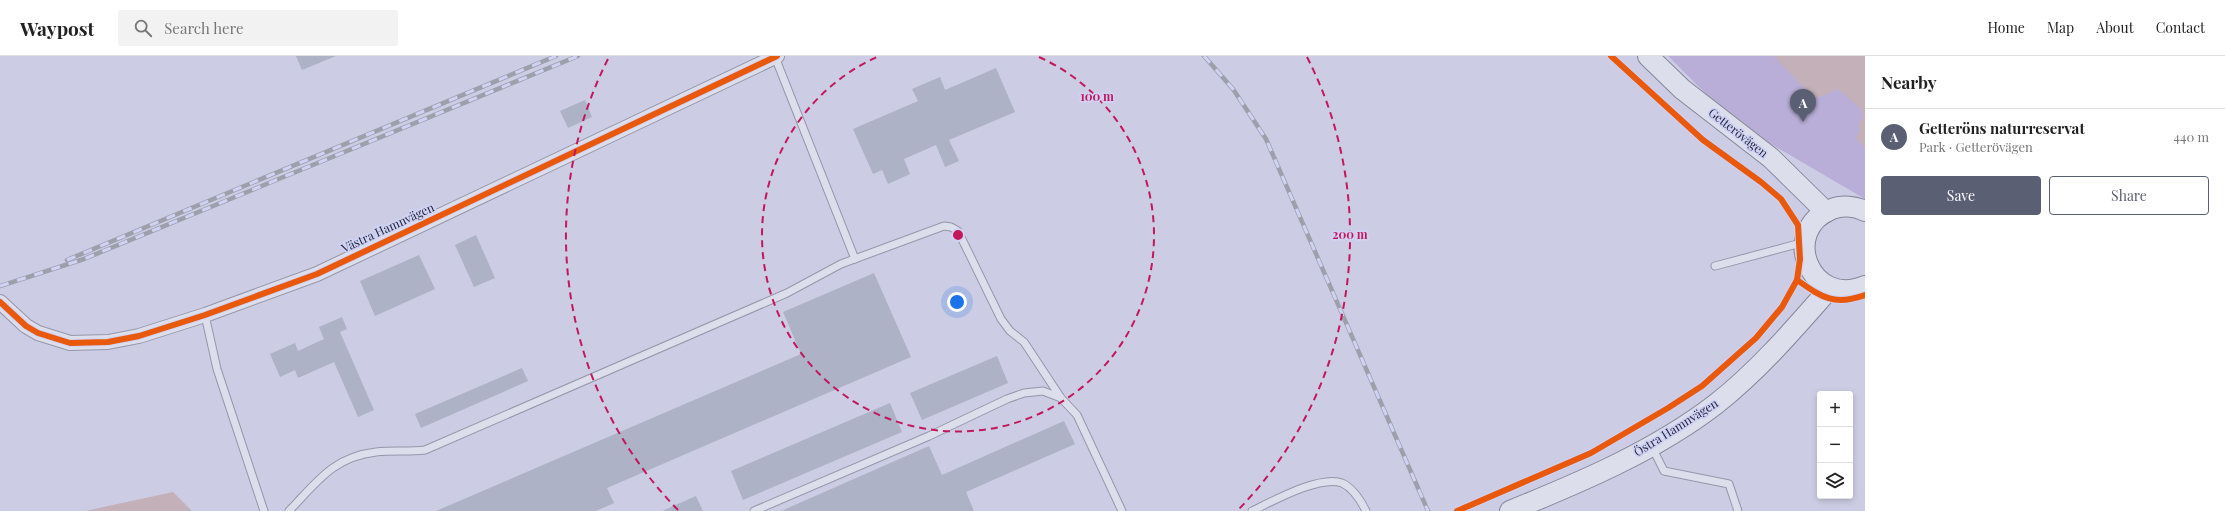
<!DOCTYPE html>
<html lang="en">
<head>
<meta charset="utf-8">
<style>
  body { margin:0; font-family:"Playfair Display",serif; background:#f2f2f2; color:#222 }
  .controls { position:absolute; right:12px; bottom:12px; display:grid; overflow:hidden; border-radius:4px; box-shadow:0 2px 6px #0003 }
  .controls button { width:36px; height:36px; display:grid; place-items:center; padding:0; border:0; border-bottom:1px solid #e0e0e0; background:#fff; color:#222; font:20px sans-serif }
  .you { position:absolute; left:957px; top:246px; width:14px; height:14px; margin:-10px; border:3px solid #fff; border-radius:50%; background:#1a73e8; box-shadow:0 0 0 6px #1a73e833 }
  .badge { display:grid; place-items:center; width:26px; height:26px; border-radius:50%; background:#5a5f74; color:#fff; font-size:13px; font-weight:700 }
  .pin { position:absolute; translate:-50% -33px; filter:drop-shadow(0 1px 2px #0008) }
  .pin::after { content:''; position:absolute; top:21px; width:14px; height:12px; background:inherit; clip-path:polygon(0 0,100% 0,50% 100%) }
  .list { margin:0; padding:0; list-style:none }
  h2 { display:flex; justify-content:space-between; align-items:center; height:52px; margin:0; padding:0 16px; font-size:17px }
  h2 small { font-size:13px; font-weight:400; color:#767676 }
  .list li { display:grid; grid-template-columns:26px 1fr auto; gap:12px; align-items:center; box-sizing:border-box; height:56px; padding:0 16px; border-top:1px solid #e0e0e0 }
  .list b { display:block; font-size:15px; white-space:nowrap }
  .list p { margin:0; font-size:13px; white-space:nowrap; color:#767676 }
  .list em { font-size:13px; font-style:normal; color:#767676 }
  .actions { display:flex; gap:8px; padding:12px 16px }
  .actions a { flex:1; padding:9px 0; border:1px solid #5a5f74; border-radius:4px; text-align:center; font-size:14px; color:#5a5f74 }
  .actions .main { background:#5a5f74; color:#fff }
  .icon { flex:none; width:22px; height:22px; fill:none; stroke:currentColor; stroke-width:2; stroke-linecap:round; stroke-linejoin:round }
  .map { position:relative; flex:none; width:1865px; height:455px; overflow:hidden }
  header { display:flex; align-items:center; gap:24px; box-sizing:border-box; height:56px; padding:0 20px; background:#fff; border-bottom:1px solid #e0e0e0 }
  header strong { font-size:19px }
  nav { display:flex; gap:22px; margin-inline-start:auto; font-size:14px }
  .search { width:280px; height:36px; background:#f2f2f2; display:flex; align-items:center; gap:10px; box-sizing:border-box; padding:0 14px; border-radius:4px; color:#767676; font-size:15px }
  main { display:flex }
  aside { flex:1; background:#fff }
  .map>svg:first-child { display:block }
</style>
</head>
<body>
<header>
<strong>Waypost</strong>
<div class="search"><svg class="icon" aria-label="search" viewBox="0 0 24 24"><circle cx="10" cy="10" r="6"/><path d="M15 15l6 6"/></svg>Search here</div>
<nav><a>Home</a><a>Map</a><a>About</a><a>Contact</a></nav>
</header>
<main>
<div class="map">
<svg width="1865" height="455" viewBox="0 0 1865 455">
  <rect width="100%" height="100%" fill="#cccce4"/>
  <polygon fill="#b9aed7" points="1668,0 1865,0 1865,143 1766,85 1715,47"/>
  <g fill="#c4b0b8">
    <path d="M1774,0H1865V92L1856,82L1860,73L1858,69L1863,61L1861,53L1838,33C1828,36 1826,40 1814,42Z"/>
    <polygon points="173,436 192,455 85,455"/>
  </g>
  <g fill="#adb2c7">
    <polygon points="296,0 336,0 302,14"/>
    <polygon points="996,12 1015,56 949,84 959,105 945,111 936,89 904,103 910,118 888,128 882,114 873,118 853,73 918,45 912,33 940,21 945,34"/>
    <polygon points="585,44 592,61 568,72 560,55"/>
    <polygon points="476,179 495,222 474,231 455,189"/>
    <polygon points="419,199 435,233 375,260 360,225"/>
    <polygon points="874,217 911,301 607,432 614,447 596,455 436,455 801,298 783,256"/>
    <polygon points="342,261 347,273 340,276 374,354 358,361 334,306 298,322 295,314 280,321 270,298 295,287 298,295 324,283 319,271"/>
    <polygon points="997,300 1008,327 922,364 910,337"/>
    <polygon points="522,312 528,325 421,372 415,358"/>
    <polygon points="890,347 902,376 743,444 731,415"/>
    <polygon points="1064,365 1075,388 966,436 974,455 781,455 929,390 942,419"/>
    <polygon points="696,440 703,455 662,455"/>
  </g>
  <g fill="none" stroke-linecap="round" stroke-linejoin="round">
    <g stroke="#9597a9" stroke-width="9">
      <g id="lane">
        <polyline points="775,1 855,203"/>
        <polyline points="1715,210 1805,186"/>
        <polyline points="205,259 217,313 264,455"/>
        <polyline points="1652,391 1664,415 1729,428 1738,455"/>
        <path d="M289,455C317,426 333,401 376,396C392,394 409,396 425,394L787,237L841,208L944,170L951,171L958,175L1001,263L1010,275L1024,286L1061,342"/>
        <polyline points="754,455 929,380 1007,343 1024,337 1043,335 1061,342 1077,359 1122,455"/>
        <path d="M1252,455C1273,445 1320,419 1342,427C1353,432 1361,445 1366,455"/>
      </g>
    </g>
    <g stroke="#9597a9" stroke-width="16">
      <polyline id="street" points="0,246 26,270 38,277 70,287 108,286 139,280 205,259 317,218 777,0"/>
    </g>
    <g stroke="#858798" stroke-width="22">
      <g id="secondary">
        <polyline points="1648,0 1682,33 1771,102 1826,156"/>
        <path d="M1865,155C1855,150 1842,149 1832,153C1779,174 1810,253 1865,230"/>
        <path d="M1510,455C1581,426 1655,395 1716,348C1759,314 1794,273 1830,232"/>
      </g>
    </g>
    <polyline stroke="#b4b6c4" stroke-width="2.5" stroke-dasharray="3 2" stroke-linecap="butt" points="187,455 191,453"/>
    <use href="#lane" stroke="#dddeec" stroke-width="7"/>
    <use href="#street" stroke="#dddeec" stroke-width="14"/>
    <use href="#secondary" stroke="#dddeec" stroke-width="20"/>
    <g stroke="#9d9fab" stroke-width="4.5">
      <g id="rail">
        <polyline points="1204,0 1233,33 1266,83 1428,455"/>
        <polyline points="67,204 556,0"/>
        <polyline points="0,230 84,203 578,0"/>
      </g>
    </g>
    <use href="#rail" stroke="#d0d2f5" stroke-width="3" stroke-dasharray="9" stroke-linecap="butt"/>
    <g stroke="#d0d2f5" stroke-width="8">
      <g id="cycleway">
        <path d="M1797,224C1823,242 1834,250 1865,239"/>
        <polyline points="0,246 26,270 38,277 70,287 108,286 139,280 205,259 317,218 777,0"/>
        <polyline points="1457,455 1591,397 1668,352 1702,330 1756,282 1782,251 1797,224 1800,203 1798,169 1781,143 1761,126 1703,84 1611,0"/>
      </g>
    </g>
    <use href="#cycleway" stroke="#e8590c" stroke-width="6"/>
  </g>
  <g fill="none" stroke="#c2185b" stroke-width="2" stroke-dasharray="7 5">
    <path d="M1039 1A196 196 0 1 1 877 1"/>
    <path d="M678 454A392 392 0 0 1 609 1M1307 1A392 392 0 0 1 1238 454"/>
  </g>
  <g text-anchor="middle" stroke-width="3.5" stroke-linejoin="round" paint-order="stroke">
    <g font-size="12" fill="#1d2437" stroke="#d0d2f5">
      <text transform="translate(1738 77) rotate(38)" y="4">Getterövägen</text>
      <text transform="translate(388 172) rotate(-25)" y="4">Västra Hamnvägen</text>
      <text transform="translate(1676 372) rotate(-32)" y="4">Östra Hamnvägen</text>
    </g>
  </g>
  <circle cx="958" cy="179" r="6" fill="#c2185b" stroke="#d0d2f5" stroke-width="2"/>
  <g font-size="12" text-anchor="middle" font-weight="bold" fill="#c2185b" stroke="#d0d2f5" stroke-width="3.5" stroke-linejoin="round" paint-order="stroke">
    <text x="1097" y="45">100 m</text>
    <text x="1350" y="183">200 m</text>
  </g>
</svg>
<div class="controls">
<button>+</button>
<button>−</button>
<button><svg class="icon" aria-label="layers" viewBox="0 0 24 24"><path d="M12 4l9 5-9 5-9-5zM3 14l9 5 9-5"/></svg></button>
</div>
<div class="you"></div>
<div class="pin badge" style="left:1803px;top:66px">A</div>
</div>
<aside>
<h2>Nearby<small></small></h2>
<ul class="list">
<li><span class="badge">A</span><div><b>Getteröns naturreservat</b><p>Park · Getterövägen</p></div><em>440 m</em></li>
</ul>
<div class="actions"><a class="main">Save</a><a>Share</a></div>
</aside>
</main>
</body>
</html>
